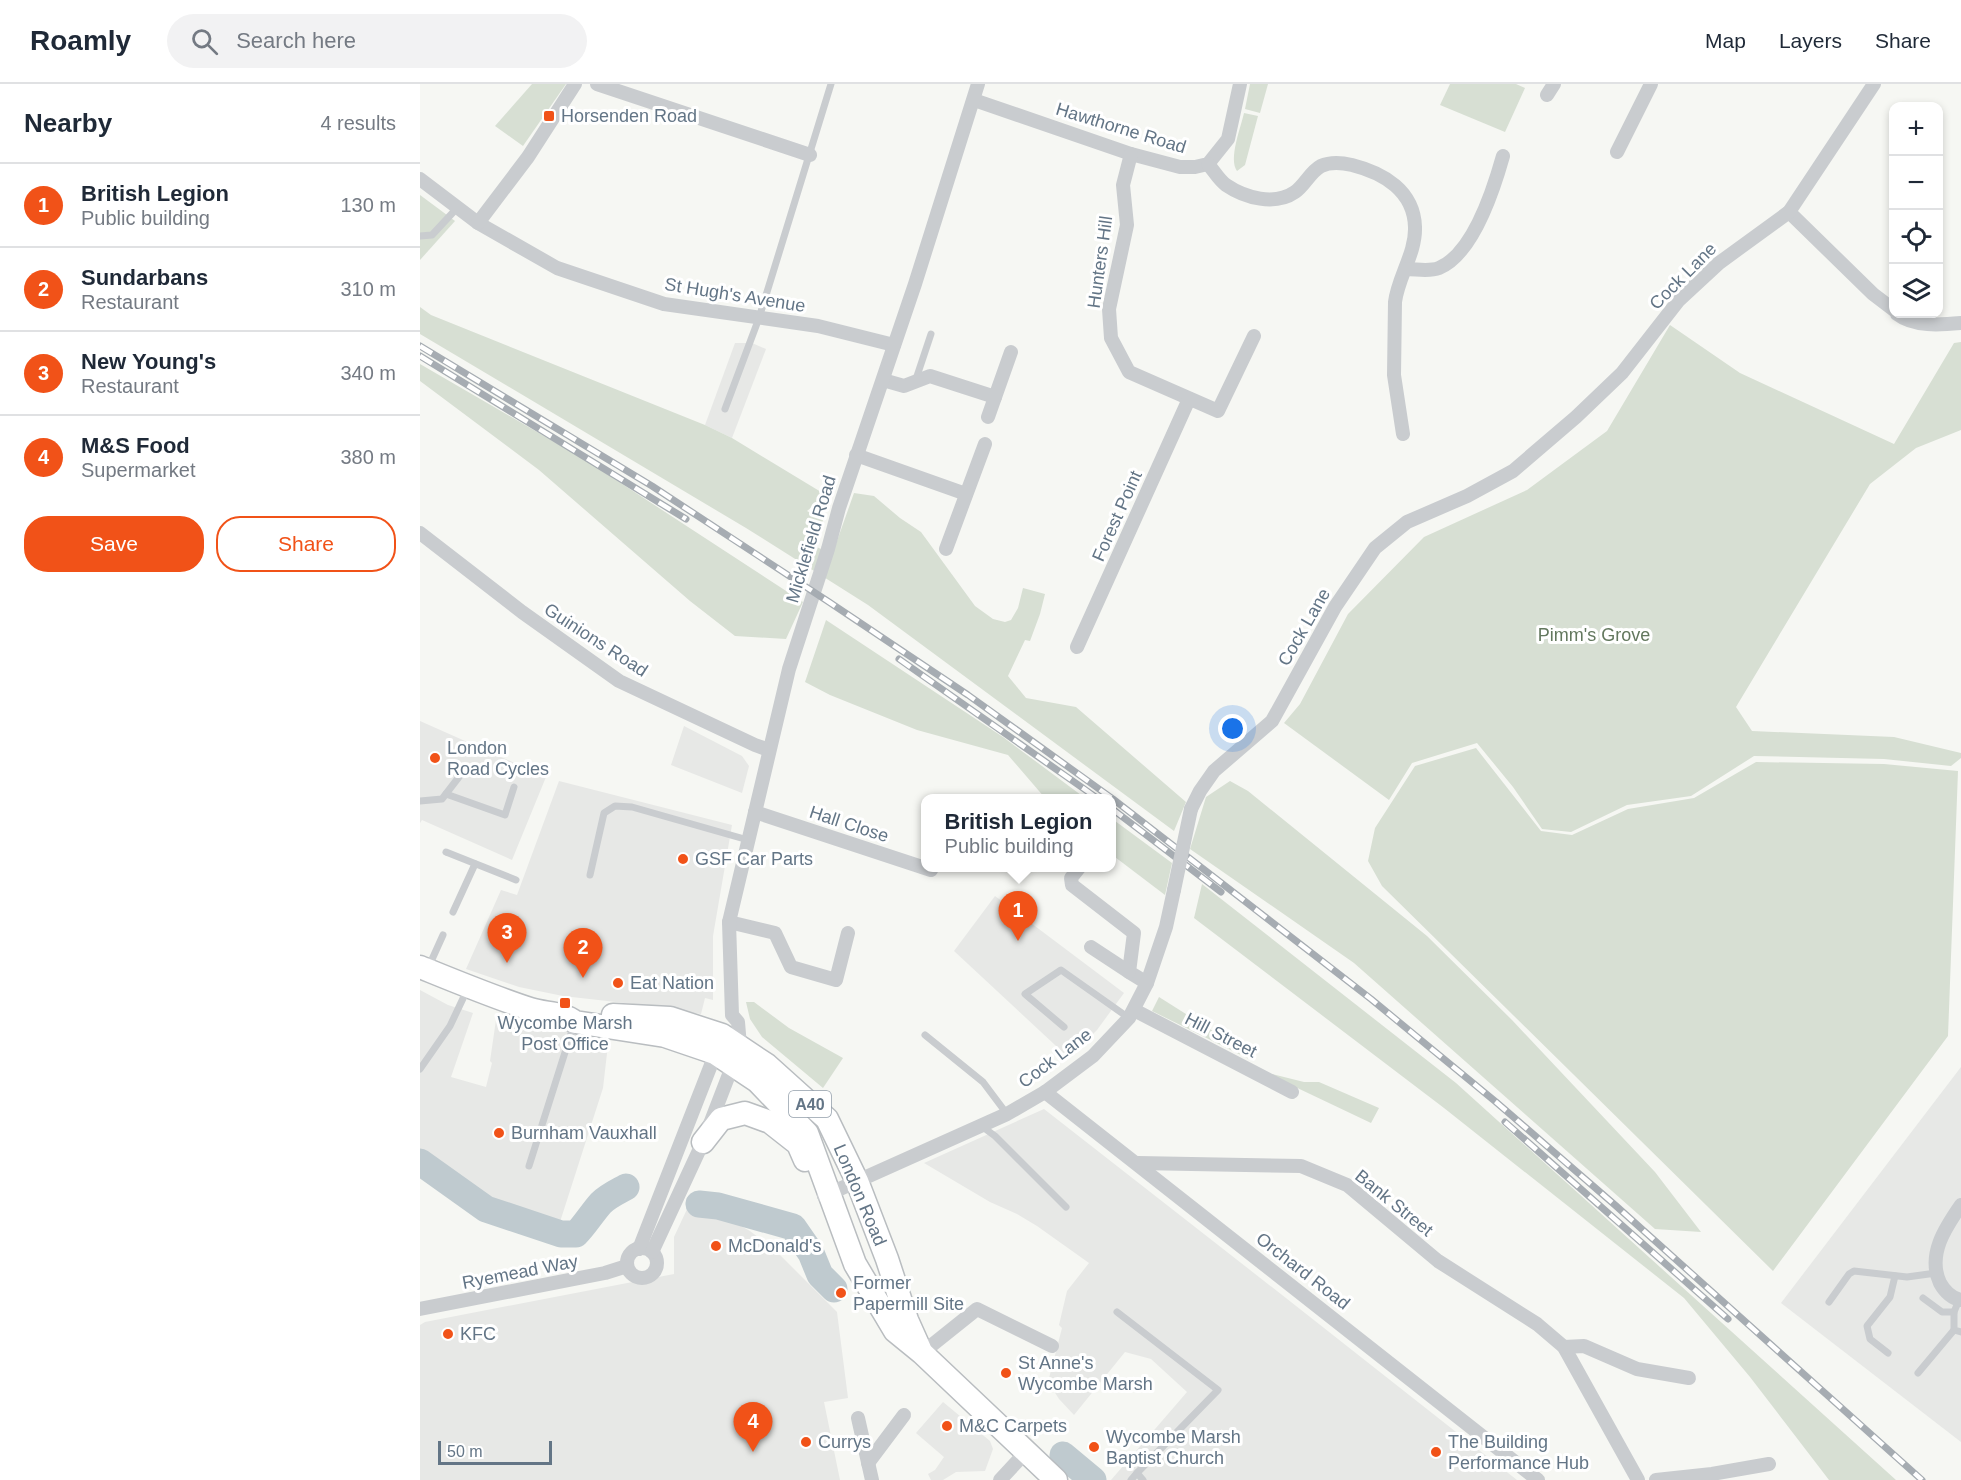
<!DOCTYPE html>
<html lang="en">
<head>
<meta charset="utf-8">
<style>
  body { margin:0; font-family:Arial,sans-serif; background:#f2f2f3; color:#1f2937 }
  .controls { position:absolute; right:18px; top:18px; display:grid; overflow:hidden; border-radius:12px; box-shadow:0 3px 9px #0003 }
  .controls button { width:54px; height:54px; display:grid; place-items:center; padding:0; border:0; border-bottom:2px solid #e0e1e3; background:#fff; color:#1f2937; font:30px sans-serif }
  .scale { position:absolute; left:18px; bottom:15px; width:114px; box-sizing:border-box; padding-left:6px; border:3px solid #637586; border-top:0; font-size:16px; line-height:21px; white-space:nowrap; color:#637586; -webkit-text-stroke:4px #fff; paint-order:stroke }
  .you { position:absolute; left:813px; top:645px; width:21px; height:21px; margin:-15px; border:4px solid #fff; border-radius:50%; background:#1a73e8; box-shadow:0 0 0 9px #1a73e833 }
  .badge { display:grid; place-items:center; width:39px; height:39px; border-radius:50%; background:#f15218; color:#fff; font-size:20px; font-weight:700 }
  .pin { position:absolute; translate:-50% -50px; filter:drop-shadow(0 2px 3px #0008) }
  .pin::after { content:''; position:absolute; top:32px; width:21px; height:18px; background:inherit; clip-path:polygon(0 0,100% 0,50% 100%) }
  .popup { position:absolute; left:501px; top:710px; width:195px; height:78px; box-sizing:border-box; display:grid; place-content:center; border-radius:12px; background:#fff; filter:drop-shadow(0 2px 4px #0005); font-size:20px; white-space:nowrap; color:#747a83 }
  .popup b { font-size:22px; color:#1f2937 }
  .popup::after { content:''; position:absolute; left:50%; top:100%; margin-left:-12px; border:12px solid transparent; border-top-color:#fff }
  .list { margin:0; padding:0; list-style:none }
  h2 { display:flex; justify-content:space-between; align-items:center; height:78px; margin:0; padding:0 24px; font-size:26px }
  h2 small { font-size:20px; font-weight:400; color:#747a83 }
  .list li { display:grid; grid-template-columns:39px 1fr auto; gap:18px; align-items:center; box-sizing:border-box; height:84px; padding:0 24px; border-top:2px solid #e0e1e3 }
  .list b { display:block; font-size:22px; white-space:nowrap }
  .list p { margin:0; font-size:20px; white-space:nowrap; color:#747a83 }
  .list em { font-size:20px; font-style:normal; color:#747a83 }
  .actions { display:flex; gap:12px; padding:18px 24px }
  .actions a { flex:1; padding:14px 0; border:2px solid #f15218; border-radius:24px; text-align:center; font-size:21px; color:#f15218 }
  .actions .main { background:#f15218; color:#fff }
  .icon { flex:none; width:33px; height:33px; fill:none; stroke:currentColor; stroke-width:2; stroke-linecap:round; stroke-linejoin:round }
  .map { position:relative; flex:none; width:1541px; height:1396px; overflow:hidden }
  header { display:flex; align-items:center; gap:36px; box-sizing:border-box; height:84px; padding:0 30px; background:#fff; border-bottom:2px solid #e0e1e3 }
  header strong { font-size:28px }
  nav { display:flex; gap:33px; margin-inline-start:auto; font-size:21px }
  .search { width:420px; height:54px; background:#f2f2f3; display:flex; align-items:center; gap:15px; box-sizing:border-box; padding:0 21px; border-radius:33px; color:#747a83; font-size:22px }
  main { display:flex }
  aside { flex:1; background:#fff }
  .map>svg:first-child { display:block }
</style>
</head>
<body>
<header>
<strong>Roamly</strong>
<div class="search"><svg class="icon" aria-label="search" viewBox="0 0 24 24"><circle cx="10" cy="10" r="6"/><path d="M15 15l6 6"/></svg>Search here</div>
<nav><a>Map</a><a>Layers</a><a>Share</a></nav>
</header>
<main>
<aside>
<h2>Nearby<small>4 results</small></h2>
<ul class="list">
<li><span class="badge">1</span><div><b>British Legion</b><p>Public building</p></div><em>130 m</em></li>
<li><span class="badge">2</span><div><b>Sundarbans</b><p>Restaurant</p></div><em>310 m</em></li>
<li><span class="badge">3</span><div><b>New Young's</b><p>Restaurant</p></div><em>340 m</em></li>
<li><span class="badge">4</span><div><b>M&amp;S Food</b><p>Supermarket</p></div><em>380 m</em></li>
</ul>
<div class="actions"><a class="main">Save</a><a>Share</a></div>
</aside>
<div class="map">
<svg width="1541" height="1396" viewBox="0 0 1541 1396">
  <rect width="100%" height="100%" fill="#f6f7f3"/>
  <g fill="#e7e8e6">
    <polygon points="315,259 332,259 346,265 312,354 285,341"/>
    <polygon points="0,637 126,693 92,776 2,736 0,739"/>
    <polygon points="264,642 322,672 329,682 322,709 251,681"/>
    <polygon points="139,697 312,741 293,852 293,916 285,914 281,930 231,922 143,912 99,903 46,885 81,806 97,811"/>
    <polygon points="575,812 704,909 677,946 649,974 534,867"/>
    <polygon points="0,906 28,921 53,929 31,993 66,1003 72,979 70,977 76,936 189,952 183,1004 139,1141 42,1104 0,1079"/>
    <polygon points="1541,983 1541,1358 1361,1219"/>
    <polygon points="624,1025 871,1218 1097,1396 691,1396 767,1308 731,1275 705,1268 654,1331 639,1315 628,1298 642,1244 639,1241 647,1207 669,1179 617,1142 597,1130 570,1118 504,1079"/>
    <polygon points="268,1123 303,1132 330,1147 355,1166 417,1228 428,1314 404,1318 420,1396 0,1396 0,1241 5,1238 254,1190 254,1153"/>
    <polygon points="523,1318 570,1357 573,1365 565,1387 536,1388 523,1396 511,1396 508,1390 515,1386 524,1373 496,1349"/>
  </g>
  <g fill="#d7dfd3">
    <polygon points="112,0 146,0 103,62 75,42"/>
    <polygon points="830,0 848,0 840,29 825,25"/>
    <polygon points="1030,0 1096,0 1105,4 1085,48 1020,21"/>
    <path d="M824,29L838,32L825,81L817,87C808,75 821,43 824,29Z"/>
    <polygon points="0,111 35,137 0,176"/>
    <polygon points="0,223 11,231 285,341 312,354 406,411 387,427 403,436 397,463 412,471 434,409 454,412 480,434 501,448 555,522 573,535 585,538 591,536 598,524 603,504 625,510 620,530 610,557 605,556 588,592 606,614 656,623 766,718 754,747 448,521 326,444 0,250"/>
    <polygon points="1250,241 1320,289 1474,360 1534,259 1541,258 1541,346 1496,364 1450,400 1316,623 1332,647 1474,653 1541,669 1541,674 1531,682 1464,675 1334,672 1271,712 1207,721 1151,748 1122,745 1093,703 1057,659 992,679 969,716 864,639 880,620 928,530 1004,453 1107,406 1187,347"/>
    <polygon points="0,280 167,377 383,518 366,555 315,552 270,517 119,386 0,297"/>
    <polygon points="406,536 583,653 665,714 625,714 588,671 497,646 410,611 385,598"/>
    <polygon points="1056,664 1121,747 1152,751 1208,725 1274,714 1336,678 1464,680 1538,687 1528,952 1353,1187 962,802 948,777 955,744 995,682"/>
    <polygon points="810,697 828,707 1007,852 1092,936 1235,1088 1281,1148 1235,1145 934,879 770,765 786,713"/>
    <polygon points="691,734 752,779 745,811 691,770"/>
    <polygon points="782,800 1036,999 1476,1396 1409,1396 1330,1293 1264,1214 1024,1024 774,834"/>
    <polygon points="739,913 834,973 833,977 732,927"/>
    <polygon points="326,918 334,918 369,944 423,974 403,1004 342,953 330,935"/>
    <polygon points="852,990 884,998 899,998 959,1024 951,1039 850,991"/>
  </g>
  <g fill="none" stroke-linecap="round" stroke-linejoin="round">
    <g stroke="#bfcacf" stroke-width="27">
      <path d="M0,1078L66,1125L141,1150H156C165,1141 172,1129 181,1119C188,1112 197,1108 206,1103"/>
      <polyline points="279,1120 298,1122 373,1143 391,1169 400,1191 414,1205"/>
      <polyline points="643,1371 673,1396"/>
    </g>
    <g stroke="#b9bdc0" stroke-width="25">
      <g id="primary">
        <path d="M0,883C37,898 73,913 110,925C125,930 143,928 155,938L245,952L295,969L337,997L387,1049L435,1180L475,1247L502,1269L636,1396"/>
        <polyline points="193,931 250,934 302,951 347,981 407,1035 437,1097 467,1175 487,1236 500,1265"/>
        <polyline points="283,1058 301,1035 325,1029 350,1038 378,1060 385,1076"/>
      </g>
    </g>
    <g stroke="#c9cccf" stroke-width="7">
      <polyline points="0,152 12,151 38,123"/>
      <polyline points="495,298 511,250"/>
      <polyline points="305,325 339,234 411,0"/>
      <polyline points="26,710 85,731 94,703"/>
      <polyline points="0,717 22,715 42,689"/>
      <polyline points="26,768 96,796"/>
      <polyline points="170,791 184,729 195,722 212,723 328,756"/>
      <polyline points="33,828 55,780"/>
      <polyline points="9,882 23,851"/>
      <polyline points="644,943 605,910 641,886 709,934"/>
      <polyline points="505,951 563,998 587,1030"/>
      <polyline points="0,985 30,942 47,906"/>
      <polyline points="560,1041 575,1052 646,1123"/>
      <polyline points="109,1082 154,940"/>
      <polyline points="1503,1214 1522,1228 1534,1228"/>
      <polyline points="1539,1216 1534,1228 1534,1246 1541,1248"/>
      <polyline points="1409,1218 1429,1190 1434,1187 1487,1193 1516,1189"/>
      <polyline points="697,1228 798,1306 717,1389"/>
      <polyline points="1468,1269 1450,1255 1447,1242 1470,1213 1475,1192"/>
      <polyline points="1498,1289 1534,1246"/>
      <polyline points="711,1396 717,1389 723,1396"/>
    </g>
    <g stroke="#c9cccf" stroke-width="14">
      <polyline points="177,0 390,71"/>
      <polyline points="1127,11 1134,0"/>
      <polyline points="554,16 711,70 760,83 775,83 788,80 808,55 820,0"/>
      <polyline points="1197,68 1231,0"/>
      <polyline points="711,70 703,101 707,141 689,225 691,254 709,288 798,327 834,252"/>
      <path d="M788,80C794,87 799,96 806,101C825,114 855,122 875,108C885,101 890,88 901,82C910,78 923,79 932,81C964,89 994,107 995,143C996,169 978,193 975,218L974,291L983,350"/>
      <polyline points="0,95 58,139 137,184 244,220 398,242 474,261"/>
      <polyline points="1369,128 1453,210 1474,226"/>
      <polyline points="58,139 108,73 155,0"/>
      <path d="M986,185C997,185 1009,188 1019,184C1053,170 1074,104 1083,72"/>
      <path d="M1477,230C1494,243 1520,241 1541,239"/>
      <polyline points="463,296 484,302 510,292 575,313"/>
      <polyline points="568,333 591,268"/>
      <polyline points="436,371 546,410"/>
      <polyline points="0,449 102,528 199,597 335,661 349,666"/>
      <polyline points="526,465 565,360"/>
      <polyline points="657,563 769,315"/>
      <polyline points="771,725 780,707 794,687 852,637 915,523 955,464 987,438 1047,412 1093,387 1156,333 1202,289 1259,216 1299,179 1369,128 1454,0"/>
      <polyline points="335,728 511,786 512,784"/>
      <polyline points="659,784 651,794 652,801 714,849 709,888 727,899"/>
      <polyline points="309,838 355,849 371,883 416,896 428,849"/>
      <polyline points="671,863 709,888"/>
      <polyline points="714,926 872,1008"/>
      <polyline points="625,1008 1118,1396"/>
      <polyline points="718,1079 881,1082 927,1101 1018,1177 1117,1240 1144,1263 1218,1396"/>
      <polyline points="404,1112 587,1030 625,1008 673,972 709,934 727,899 746,843 754,806"/>
      <path d="M1541,1121C1525,1144 1507,1171 1520,1199C1525,1208 1531,1214 1541,1216"/>
      <circle cx="222" cy="1179" r="15"/>
      <polyline points="219,1165 298,963"/>
      <polyline points="232,1168 283,1058 320,962 318,938 312,931 309,838 369,585 408,465 419,424 495,200 558,0"/>
      <polyline points="0,1225 185,1189 207,1182"/>
      <polyline points="1144,1263 1164,1262 1217,1285 1269,1294"/>
      <polyline points="502,1269 557,1225 632,1262"/>
      <polyline points="438,1334 452,1396"/>
      <polyline points="448,1379 484,1331"/>
      <polyline points="580,1396 606,1368"/>
      <polyline points="1236,1396 1292,1390 1349,1380"/>
    </g>
    <use href="#primary" stroke="#fff" stroke-width="22"/>
    <g stroke="#a6acb2" stroke-width="7">
      <g id="rail">
        <polyline points="0,262 232,402 409,518 548,611 693,715 951,915 1076,1018 1195,1121 1502,1396"/>
        <polyline points="0,272 266,435"/>
        <polyline points="479,575 677,714"/>
        <polyline points="691,724 801,808"/>
        <polyline points="1085,1038 1308,1235"/>
      </g>
    </g>
    <use href="#rail" stroke="#fff" stroke-width="4.5" stroke-dasharray="14" stroke-linecap="butt"/>
    <polyline stroke="#c9cccf" stroke-width="14" points="754,806 771,725"/>
  </g>
  <g fill="#f15218" stroke="#fff" stroke-width="2">
    <rect x="123" y="26" width="12" height="12" rx="3"/>
    <circle cx="15" cy="674" r="6"/>
    <circle cx="263" cy="775" r="6"/>
    <circle cx="198" cy="899" r="6"/>
    <rect x="139" y="913" width="12" height="12" rx="3"/>
    <circle cx="79" cy="1049" r="6"/>
    <circle cx="296" cy="1162" r="6"/>
    <circle cx="421" cy="1209" r="6"/>
    <circle cx="28" cy="1250" r="6"/>
    <circle cx="586" cy="1289" r="6"/>
    <circle cx="527" cy="1342" r="6"/>
    <circle cx="386" cy="1358" r="6"/>
    <circle cx="674" cy="1363" r="6"/>
    <circle cx="1016" cy="1368" r="6"/>
  </g>
  <g text-anchor="middle" stroke-width="6" stroke-linejoin="round" paint-order="stroke">
    <rect fill="#fff" stroke="#929eaa" stroke-width="1.5" x="369" y="1007" width="42" height="26" rx="4.5"/>
    <g font-size="16" font-weight="bold" fill="#637586">
      <text x="390" y="1026">A40</text>
    </g>
    <g font-size="18" fill="#637586" stroke="#fff" text-anchor="start">
      <text x="141" y="38">Horsenden Road</text>
      <text x="27" y="670">London<tspan x="27" dy="21">Road Cycles</tspan></text>
      <text x="275" y="781">GSF Car Parts</text>
      <text x="210" y="905">Eat Nation</text>
      <text x="145" y="945" text-anchor="middle">Wycombe Marsh<tspan x="145" dy="21">Post Office</tspan></text>
      <text x="91" y="1055">Burnham Vauxhall</text>
      <text x="308" y="1168">McDonald's</text>
      <text x="433" y="1205">Former<tspan x="433" dy="21">Papermill Site</tspan></text>
      <text x="40" y="1256">KFC</text>
      <text x="598" y="1285">St Anne's<tspan x="598" dy="21">Wycombe Marsh</tspan></text>
      <text x="539" y="1348">M&amp;C Carpets</text>
      <text x="686" y="1359">Wycombe Marsh<tspan x="686" dy="21">Baptist Church</tspan></text>
      <text x="398" y="1364">Currys</text>
      <text x="1028" y="1364">The Building<tspan x="1028" dy="21">Performance Hub</tspan></text>
    </g>
    <g font-size="18" fill="#637586" stroke="#fff">
      <text transform="translate(701 44) rotate(17)" y="6">Hawthorne Road</text>
      <text transform="translate(680 178) rotate(-82)" y="6">Hunters Hill</text>
      <text transform="translate(1263 192) rotate(-45)" y="6">Cock Lane</text>
      <text transform="translate(315 211) rotate(9)" y="6">St Hugh's Avenue</text>
      <text transform="translate(697 432) rotate(-66)" y="6">Forest Point</text>
      <text transform="translate(391 455) rotate(-73)" y="6">Micklefield Road</text>
      <text transform="translate(884 543) rotate(-60)" y="6">Cock Lane</text>
      <text transform="translate(176 556) rotate(33)" y="6">Guinions Road</text>
      <text transform="translate(429 740) rotate(18)" y="6">Hall Close</text>
      <text transform="translate(801 951) rotate(27)" y="6">Hill Street</text>
      <text transform="translate(635 974) rotate(-37)" y="6">Cock Lane</text>
      <text transform="translate(440 1111) rotate(67)" y="6">London Road</text>
      <text transform="translate(974 1119) rotate(39)" y="6">Bank Street</text>
      <text transform="translate(883 1187) rotate(38)" y="6">Orchard Road</text>
      <text transform="translate(100 1188) rotate(-11)" y="6">Ryemead Way</text>
    </g>
    <g font-size="18" fill="#63785e" stroke="#fff">
      <text x="1174" y="557">Pimm's Grove</text>
    </g>
  </g>
</svg>
<div class="controls">
<button>+</button>
<button>−</button>
<button><svg class="icon" aria-label="locate" viewBox="0 0 24 24"><circle cx="12" cy="12" r="6"/><path d="M12 2v4M12 18v4M2 12h4M18 12h4"/></svg></button>
<button><svg class="icon" aria-label="layers" viewBox="0 0 24 24"><path d="M12 4l9 5-9 5-9-5zM3 14l9 5 9-5"/></svg></button>
</div>
<div class="scale">50 m</div>
<div class="you"></div>
<div class="pin badge" style="left:598px;top:857px">1</div>
<div class="popup"><b>British Legion</b>Public building</div>
<div class="pin badge" style="left:163px;top:894px">2</div>
<div class="pin badge" style="left:87px;top:879px">3</div>
<div class="pin badge" style="left:333px;top:1368px">4</div>
</div>
</main>
</body>
</html>
